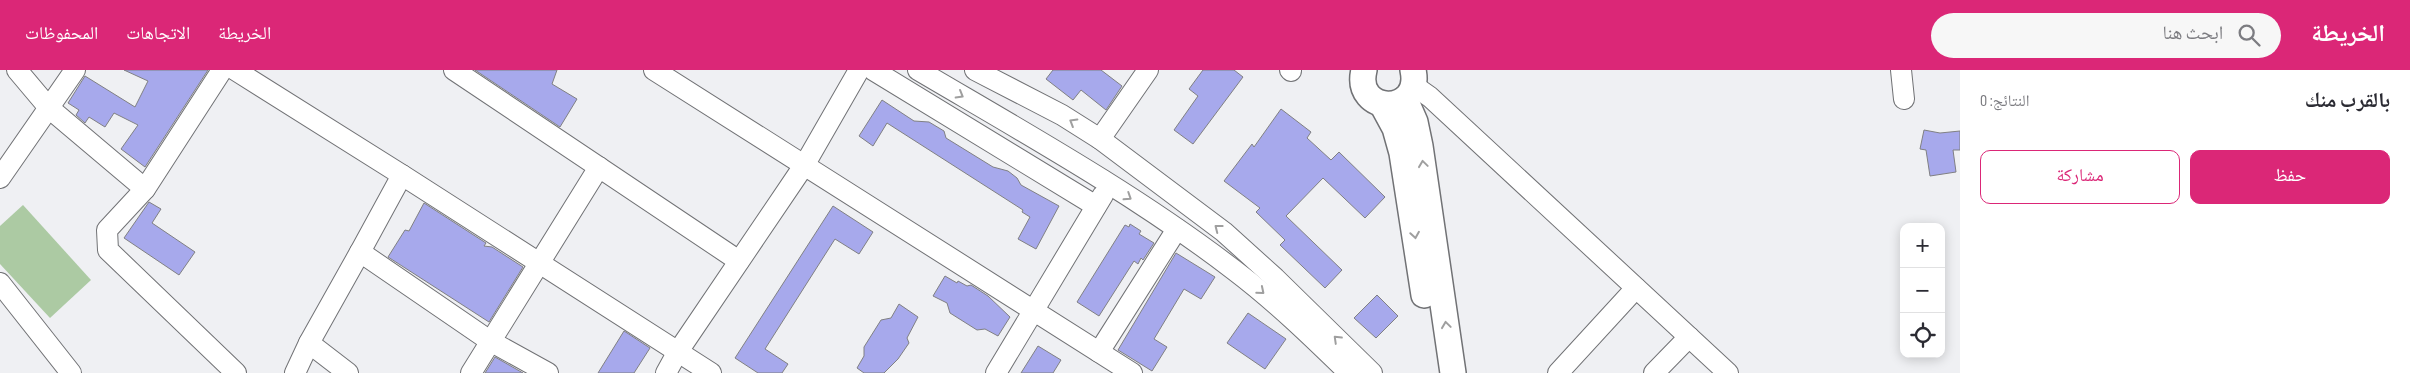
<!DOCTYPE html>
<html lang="ar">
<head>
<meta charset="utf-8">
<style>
  body { margin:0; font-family:"Sofia Sans Condensed","Noto Naskh Arabic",sans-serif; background:#f7f7f7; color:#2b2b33; direction:rtl }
  .controls { position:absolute; right:15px; bottom:15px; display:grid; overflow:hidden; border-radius:10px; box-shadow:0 2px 12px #0003 }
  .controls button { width:45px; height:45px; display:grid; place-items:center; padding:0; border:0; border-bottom:1px solid #e1e1e2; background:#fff; color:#2b2b33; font:25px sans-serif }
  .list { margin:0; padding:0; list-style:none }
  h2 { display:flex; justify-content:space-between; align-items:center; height:65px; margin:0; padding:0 20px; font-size:21px }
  h2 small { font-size:16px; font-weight:400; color:#7c7c81 }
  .actions { display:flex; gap:10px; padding:15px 20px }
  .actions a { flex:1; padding:11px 0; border:1px solid #db2777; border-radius:10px; text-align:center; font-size:18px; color:#db2777 }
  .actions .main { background:#db2777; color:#fff }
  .icon { flex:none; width:28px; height:28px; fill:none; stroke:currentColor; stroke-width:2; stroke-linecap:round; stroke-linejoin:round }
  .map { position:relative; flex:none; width:1960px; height:303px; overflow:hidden; direction:ltr }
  header { display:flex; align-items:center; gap:30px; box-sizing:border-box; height:70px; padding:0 25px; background:#db2777; color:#fff }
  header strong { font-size:24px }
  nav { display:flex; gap:28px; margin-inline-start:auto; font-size:18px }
  .search { width:350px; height:45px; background:#f7f7f7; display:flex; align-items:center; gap:12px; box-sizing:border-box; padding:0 18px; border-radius:28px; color:#7c7c81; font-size:19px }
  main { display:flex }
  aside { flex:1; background:#fff }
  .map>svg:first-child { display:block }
</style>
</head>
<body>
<header>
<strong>الخريطة</strong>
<div class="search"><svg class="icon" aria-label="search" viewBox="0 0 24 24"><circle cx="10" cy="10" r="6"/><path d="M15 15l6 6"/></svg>ابحث هنا</div>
<nav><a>الخريطة</a><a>الاتجاهات</a><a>المحفوظات</a></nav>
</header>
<main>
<aside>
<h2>بالقرب منك<small>النتائج: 0</small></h2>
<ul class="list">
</ul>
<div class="actions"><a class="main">حفظ</a><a>مشاركة</a></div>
</aside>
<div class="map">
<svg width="1960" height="303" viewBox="0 0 1960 303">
  <rect width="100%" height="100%" fill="#eff0f3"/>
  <polygon fill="#accaa3" points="23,135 91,210 50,248 0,194 0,156"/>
  <g fill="#a7a9ec" stroke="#808083">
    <polygon points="124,0 208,0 145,97 121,79 138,55 114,43 105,57 89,47 85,53 76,45 79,40 68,33 85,6 135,37 148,11"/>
    <polygon points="475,0 557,0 552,14 577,29 560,57"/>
    <polygon points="1053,0 1101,0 1122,16 1106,40 1081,20 1073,30 1046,9"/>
    <polygon points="1203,0 1234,0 1243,7 1193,74 1174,60 1198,26 1189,19"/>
    <polygon points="882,30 914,51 929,52 944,61 946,68 993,97 1008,101 1017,108 1021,115 1059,136 1036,179 1018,169 1030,147 1022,142 1023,140 887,53 873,76 859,66"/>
    <polygon points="1281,39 1311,62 1307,68 1331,90 1339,82 1385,127 1365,148 1323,108 1286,146 1342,200 1325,218 1280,175 1285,170 1256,142 1260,138 1224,111 1252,74 1254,77"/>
    <polygon points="1924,60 1940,63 1960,61 1960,80 1953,80 1956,102 1930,106 1926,80 1920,79"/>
    <polygon points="149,132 161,139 152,153 195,182 179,205 124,168"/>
    <polygon points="424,133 486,173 484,176 492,177 523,197 489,252 388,187 405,160 409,161"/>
    <polygon points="833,136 873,162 859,184 835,169 765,279 788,294 782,303 758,303 735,288"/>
    <polygon points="1130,154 1141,161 1139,164 1154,173 1143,190 1141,188 1138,194 1134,191 1099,246 1077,232 1125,155 1129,157"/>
    <polygon points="1176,183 1215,207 1201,229 1184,219 1154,269 1167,277 1152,301 1118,280"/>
    <polygon points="945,206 957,213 958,211 967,216 971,215 988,226 1010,247 998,266 985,259 977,260 950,243 947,233 933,226"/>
    <polygon points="1377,225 1398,246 1376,268 1354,248"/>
    <polygon points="899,234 918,247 907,268 909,273 898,289 884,303 864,303 857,298 864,286 864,277 881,250 891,248"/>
    <polygon points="1248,243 1286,269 1265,299 1227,273"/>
    <polygon points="624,261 650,278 634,303 598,303"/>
    <polygon points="1038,276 1061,290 1053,303 1021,303"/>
    <polygon points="495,287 523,303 485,303"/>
  </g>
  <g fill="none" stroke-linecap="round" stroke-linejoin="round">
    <g stroke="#717275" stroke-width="22">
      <g id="minor">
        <polyline points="17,0 49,38 145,119 107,160 108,180 236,303"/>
        <polyline points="235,0 402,105 360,182"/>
        <polyline points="454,0 739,191"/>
        <polyline points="654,0 1132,303"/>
        <polyline points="873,0 1096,136"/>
        <path d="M918,0C1025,63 1135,124 1234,200C1275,231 1312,267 1349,303"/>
        <polyline points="975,0 1062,45 1100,69 1224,162 1275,208 1372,303"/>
        <polyline points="1290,0 1291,1"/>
        <polyline points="1901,0 1904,29"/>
        <polyline points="1413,15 1430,27 1728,303"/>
        <polyline points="1100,69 1148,0"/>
        <polyline points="402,105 711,303"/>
        <polyline points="0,108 75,0"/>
        <polyline points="145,119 222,0"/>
        <polyline points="0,213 71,303"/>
        <polyline points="309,273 348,303"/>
        <polyline points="1099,282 1177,159"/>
        <polyline points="295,303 309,273 360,182 490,271 548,303"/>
        <polyline points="471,303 599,97"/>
        <polyline points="666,303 677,283 805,94 859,0"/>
        <polyline points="996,303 1103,125"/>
        <polyline points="1558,303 1636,218"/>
        <polyline points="1654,303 1689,267"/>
      </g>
    </g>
    <g stroke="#717275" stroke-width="28">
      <g id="major">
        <path d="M1364,0C1353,45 1423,46 1413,0"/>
        <polyline points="1405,29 1415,52 1420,76 1453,303"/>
        <polyline points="1382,34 1395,58 1402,83 1424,225"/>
      </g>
    </g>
    <use href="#minor" stroke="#fff" stroke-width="20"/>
    <use href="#major" stroke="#fff" stroke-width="25"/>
  </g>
  <defs><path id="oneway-chevron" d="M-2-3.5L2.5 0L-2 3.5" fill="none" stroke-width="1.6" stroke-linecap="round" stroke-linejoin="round" transform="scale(1.25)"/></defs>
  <g stroke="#9f9f9f">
    <use href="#oneway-chevron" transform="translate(960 25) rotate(30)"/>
    <use href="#oneway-chevron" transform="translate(1073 52) rotate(-149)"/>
    <use href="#oneway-chevron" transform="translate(1423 94) rotate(-98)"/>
    <use href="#oneway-chevron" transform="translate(1128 127) rotate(33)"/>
    <use href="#oneway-chevron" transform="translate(1218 158) rotate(-142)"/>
    <use href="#oneway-chevron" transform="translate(1415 165) rotate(81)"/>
    <use href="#oneway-chevron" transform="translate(1261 221) rotate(40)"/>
    <use href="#oneway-chevron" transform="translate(1446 255) rotate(-98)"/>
    <use href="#oneway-chevron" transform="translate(1337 269) rotate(-136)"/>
  </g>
</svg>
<div class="controls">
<button>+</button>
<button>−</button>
<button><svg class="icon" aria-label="locate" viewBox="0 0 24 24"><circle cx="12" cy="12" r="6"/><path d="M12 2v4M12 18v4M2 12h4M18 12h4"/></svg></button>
</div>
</div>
</main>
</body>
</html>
